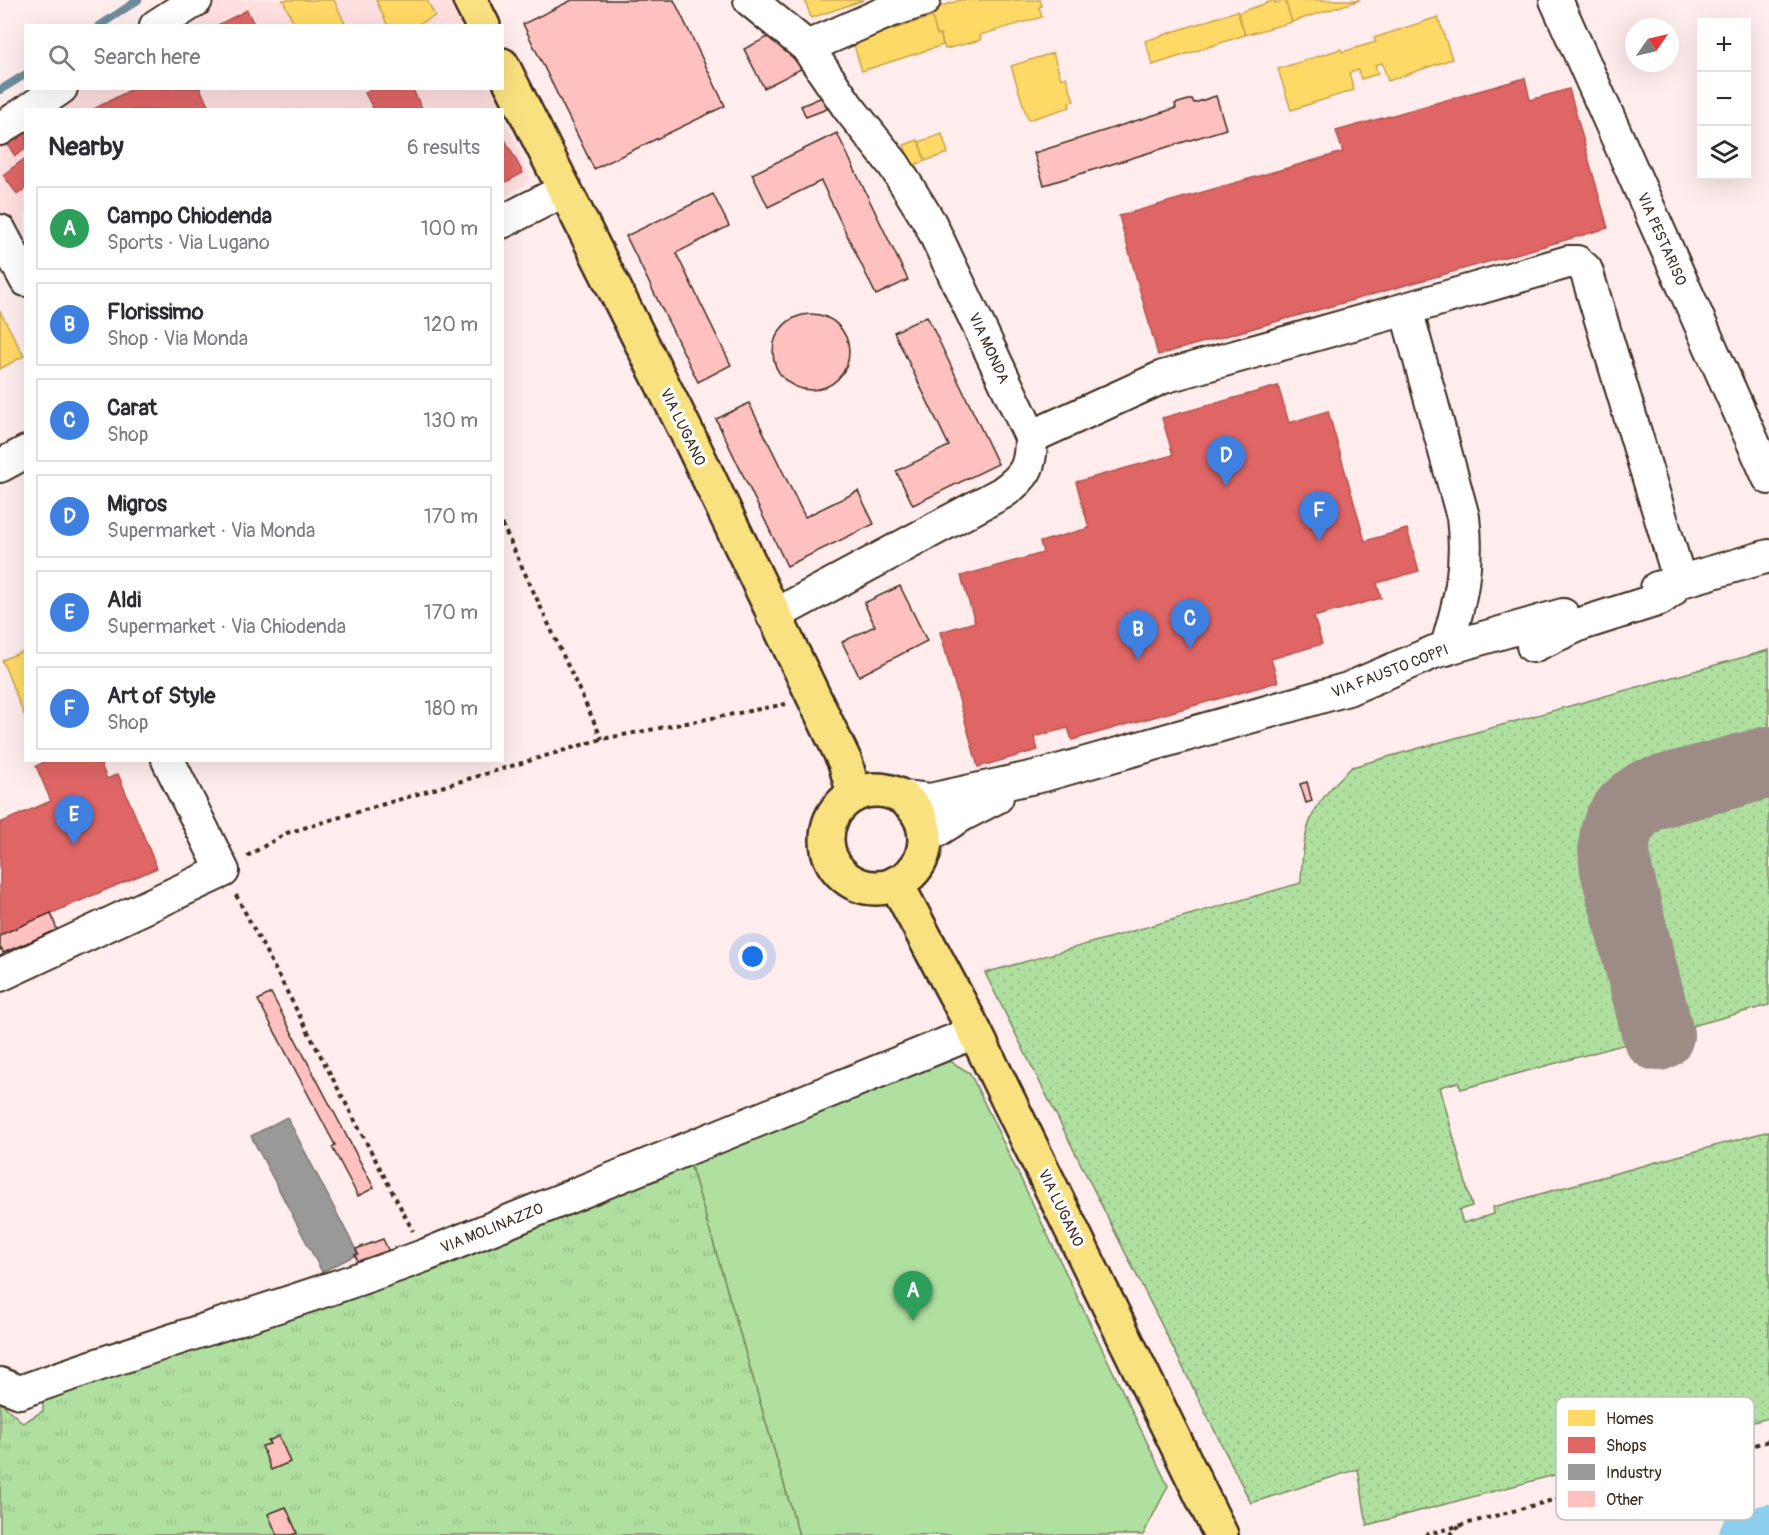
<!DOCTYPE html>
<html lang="en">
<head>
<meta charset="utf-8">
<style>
  body { margin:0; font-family:Pangolin,sans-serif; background:#f7f7f7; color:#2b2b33 }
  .controls { position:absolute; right:18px; top:18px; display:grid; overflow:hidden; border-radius:0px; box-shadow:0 6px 24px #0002 }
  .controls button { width:54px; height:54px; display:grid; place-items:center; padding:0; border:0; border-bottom:2px solid #e1e1e2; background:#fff; color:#2b2b33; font:30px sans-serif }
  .compass { position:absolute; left:1625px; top:18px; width:54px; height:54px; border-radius:50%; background:#fff; box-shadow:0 6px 24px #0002; rotate:56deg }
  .you { position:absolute; left:753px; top:957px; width:21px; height:21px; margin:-15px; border:4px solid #fff; border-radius:50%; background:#1a73e8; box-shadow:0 0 0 9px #1a73e833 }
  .badge { display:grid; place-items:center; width:39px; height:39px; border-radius:50%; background:#1f6fb2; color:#fff; font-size:20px; font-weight:700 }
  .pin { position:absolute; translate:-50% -50px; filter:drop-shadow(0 2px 3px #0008) }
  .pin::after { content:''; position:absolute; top:32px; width:21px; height:18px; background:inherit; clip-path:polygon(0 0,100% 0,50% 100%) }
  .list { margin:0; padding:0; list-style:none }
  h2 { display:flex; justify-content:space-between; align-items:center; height:78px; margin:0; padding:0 24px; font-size:26px }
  h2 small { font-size:20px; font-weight:400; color:#7c7c81 }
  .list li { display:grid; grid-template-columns:39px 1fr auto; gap:18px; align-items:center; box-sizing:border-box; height:84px; margin:0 12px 12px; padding:0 12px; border:2px solid #e1e1e2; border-radius:0px }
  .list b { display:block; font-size:22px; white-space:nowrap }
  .list p { margin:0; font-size:20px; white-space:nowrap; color:#7c7c81 }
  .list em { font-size:20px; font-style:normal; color:#7c7c81 }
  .icon { flex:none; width:33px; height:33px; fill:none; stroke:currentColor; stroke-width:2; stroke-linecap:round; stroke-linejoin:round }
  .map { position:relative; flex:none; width:1769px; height:1535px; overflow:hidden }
  .search { position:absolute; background:#fff; box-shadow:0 6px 24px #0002; left:24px; top:24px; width:480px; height:66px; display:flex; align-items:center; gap:15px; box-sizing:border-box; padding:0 21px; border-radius:0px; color:#7c7c81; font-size:22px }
  .panel { position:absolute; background:#fff; box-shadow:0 6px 24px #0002; left:24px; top:108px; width:480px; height:654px; border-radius:0px }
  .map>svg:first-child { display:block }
</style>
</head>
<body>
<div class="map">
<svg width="1769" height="1535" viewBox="0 0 1769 1535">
  <defs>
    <pattern id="grass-dots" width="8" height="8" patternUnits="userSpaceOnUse" patternTransform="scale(1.5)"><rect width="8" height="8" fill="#b0e0a0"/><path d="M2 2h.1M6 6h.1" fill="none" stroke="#98c089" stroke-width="1.8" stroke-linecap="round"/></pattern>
    <pattern id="park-tufts" width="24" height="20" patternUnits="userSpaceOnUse" patternTransform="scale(1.5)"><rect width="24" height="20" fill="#b0e0a0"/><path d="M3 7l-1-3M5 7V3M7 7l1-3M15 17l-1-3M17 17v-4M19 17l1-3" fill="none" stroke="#98c089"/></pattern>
  </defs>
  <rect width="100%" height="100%" fill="#ffecec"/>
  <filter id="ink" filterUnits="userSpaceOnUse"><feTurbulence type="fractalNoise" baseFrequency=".0167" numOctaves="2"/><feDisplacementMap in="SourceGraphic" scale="12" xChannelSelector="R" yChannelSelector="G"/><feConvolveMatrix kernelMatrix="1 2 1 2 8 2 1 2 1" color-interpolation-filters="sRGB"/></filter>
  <g filter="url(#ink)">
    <g fill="#ffdfdf">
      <polygon points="196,0 457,0 468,26 158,26"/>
      <polygon points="62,88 493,88 502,109 30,110"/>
      <polygon points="502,111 531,181 503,197 502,197"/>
      <polygon points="25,112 25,280 0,231 0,129"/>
    </g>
    <path fill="url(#grass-dots)" stroke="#76855f" stroke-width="1.5" d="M1769,650V1005L1461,1089L1458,1082L1440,1087L1472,1206L1459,1210L1463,1223L1494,1214L1493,1207L1769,1131V1418L1367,1525L1358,1469L1251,1503L985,973L1301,883C1303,827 1309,806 1352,767Z"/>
    <polygon fill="url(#park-tufts)" stroke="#76855f" stroke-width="1.5" points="688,1156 799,1535 0,1535 0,1402 23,1423 43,1411 43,1402 52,1391 615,1190 620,1193 658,1180"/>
    <polygon fill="#b0e0a0" stroke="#76855f" stroke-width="1.5" points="950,1061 970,1073 1168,1486 1143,1535 799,1535 688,1156"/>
    <g fill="#ffd966" stroke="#c4a450" stroke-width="1.5">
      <polygon points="283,0 334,0 346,26 295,26"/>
      <polygon points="376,0 427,0 435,16 415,26 388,26"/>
      <polygon points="805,0 864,0 811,18"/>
      <polygon points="960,0 1040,0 1042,6 1039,7 1042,17 980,35 981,40 945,49 940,34 937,35 930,10"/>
      <polygon points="1275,0 1275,3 1285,0 1292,22 1245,35 1238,13"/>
      <polygon points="1285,0 1360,0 1292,22"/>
      <polygon points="1237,11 1245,35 1153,65 1145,41"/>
      <polygon points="932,17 937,35 940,34 943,45 862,71 853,42"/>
      <polygon points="1438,17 1452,59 1388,81 1382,63 1375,65 1378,74 1361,79 1358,70 1349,73 1354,90 1291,110 1278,69 1341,49 1342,52 1376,42 1374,38"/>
      <polygon points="1053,53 1061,79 1066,77 1074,101 1069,102 1070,107 1028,120 1011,66"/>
      <polygon points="942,134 948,153 925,161 919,142"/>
      <polygon points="918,140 925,161 911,166 904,145"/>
      <polygon points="0,311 24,356 0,369"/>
      <polygon points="26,650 26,717 25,717 2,660"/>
    </g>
    <g fill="#e06666" stroke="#ae5450" stroke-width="1.5">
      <polygon points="247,10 255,26 216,26"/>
      <polygon points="1525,78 1530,100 1569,89 1608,228 1158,355 1119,216 1343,152 1336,131"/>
      <polygon points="134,88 200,88 210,110 92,110"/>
      <polygon points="373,88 412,88 423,110 374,110 365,93"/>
      <polygon points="26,129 26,149 15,156 6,142"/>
      <polygon points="502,134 523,173 502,184"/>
      <polygon points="23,160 26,163 26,188 17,194 3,175"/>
      <polygon points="1278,386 1289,423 1328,411 1365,541 1407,529 1419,571 1377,583 1381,598 1314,617 1322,644 1271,659 1278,682 1072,740 1068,728 1034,737 1038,750 978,767 940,632 975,622 961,576 1043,553 1040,542 1089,528 1076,482 1173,455 1162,418"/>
      <polygon points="48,760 99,760 107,779 118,774 157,868 0,935 0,823 51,801 36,766"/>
    </g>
    <polygon fill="#999" stroke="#7d7874" stroke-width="1.5" points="287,1117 358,1254 322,1272 251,1136"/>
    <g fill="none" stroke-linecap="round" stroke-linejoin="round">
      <g stroke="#6c8c9a" stroke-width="8">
        <polyline points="99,26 138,0"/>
        <polyline points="0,90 26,74"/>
      </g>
      <polyline stroke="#8cceed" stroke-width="48" points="1743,1535 1769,1528"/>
      <path stroke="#9d8b85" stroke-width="72" d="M1658,1035L1616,869C1610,834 1618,814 1648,795L1769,762"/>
    </g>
    <g fill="#fec1c0" stroke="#3b2a1e" stroke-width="1.5">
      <polygon points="572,0 674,0 725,106 594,169 523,24"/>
      <polygon points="778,32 794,48 803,68 764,88 744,49"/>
      <polygon points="827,95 832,107 806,117 801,106"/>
      <polygon points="1216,96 1226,129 1044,185 1034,153 1176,108 1175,104 1192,99 1194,103"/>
      <polygon points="837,133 908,280 876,295 821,181 768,207 752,174"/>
      <polygon points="713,194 729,226 676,253 731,365 698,382 626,236"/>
      <circle cx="811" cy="352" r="38"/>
      <polygon points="927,316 998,464 913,505 896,471 949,446 894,332"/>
      <polygon points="749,403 805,517 858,491 874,524 787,566 716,419"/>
      <polygon points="900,586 927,641 859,676 842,642 875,626 864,603"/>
      <polygon points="1307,782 1312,801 1306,803 1300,784"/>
      <polygon points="51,913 57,930 3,953 2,949 0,950 0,935"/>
      <polygon points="271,993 374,1188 358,1196 332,1147 335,1145 258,1000"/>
      <polygon points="383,1239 392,1258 362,1270 355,1255 358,1254 356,1249"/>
      <polygon points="279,1436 290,1462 271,1470 262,1446 270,1444 268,1441"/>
      <polygon points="286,1507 297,1533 291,1535 277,1535 268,1514"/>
    </g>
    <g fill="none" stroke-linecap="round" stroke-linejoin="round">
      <g stroke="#3b2a1e" stroke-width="36">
        <g id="minor">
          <path d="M750,0L807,47L848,107L894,165L930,223L1031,437C1031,467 1026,476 1002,493L773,616"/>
          <polyline points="1556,0 1769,478"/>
          <polyline points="156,26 196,0"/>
          <polyline points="807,47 887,12 924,0"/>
          <polyline points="29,110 61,88"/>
          <polyline points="0,129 26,112"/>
          <polyline points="502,222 565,190"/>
          <polyline points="0,231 26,280"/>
          <path d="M1406,309L1463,517C1469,566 1460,603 1446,649"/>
          <polyline points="1031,437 1163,377 1406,309 1568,262 1577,262 1586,270 1678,575 1671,591 1660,599 1581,624 1533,646"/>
          <polyline points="0,466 26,452"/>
          <polyline points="1657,588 1769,556"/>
          <polyline points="903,797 930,800 1044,775 1348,689 1434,652 1563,615"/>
          <polyline points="925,838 962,815 997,797"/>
          <polyline points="0,975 223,871 168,760"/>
          <path d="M0,1384L20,1392C154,1343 292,1305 426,1255L975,1032"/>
        </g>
      </g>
      <g stroke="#3b2a1e" stroke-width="38">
        <g id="major">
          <polyline points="470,0 483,26"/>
          <polyline points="502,65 686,431 845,762 854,794"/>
          <circle cx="876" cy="839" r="49"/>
          <polyline points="896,883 975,1032 1221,1535"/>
        </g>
      </g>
      <g stroke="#3b2a1e" stroke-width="4" stroke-dasharray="4.5 4.5" stroke-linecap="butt">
        <polyline points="502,524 602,739"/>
        <polyline points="247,856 287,833 602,739 786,704"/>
        <polyline points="236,895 413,1231"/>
        <polyline points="1425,1535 1769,1441"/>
        <polyline points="1450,1535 1459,1526"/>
      </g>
      <use href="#minor" stroke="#fff" stroke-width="32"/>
      <use href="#major" stroke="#fae180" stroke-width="33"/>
    </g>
  </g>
  <g text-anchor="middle" stroke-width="6" stroke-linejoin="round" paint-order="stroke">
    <g font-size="15" fill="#3b2a1e" stroke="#fff">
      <text transform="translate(1662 239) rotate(66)" y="5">VIA PESTARISO</text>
      <text transform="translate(989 348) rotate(65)" y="5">VIA MONDA</text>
      <text transform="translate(683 427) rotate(64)" y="5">VIA LUGANO</text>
      <text transform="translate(1390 671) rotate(-21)" y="5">VIA FAUSTO COPPI</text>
      <text transform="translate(1061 1208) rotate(64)" y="5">VIA LUGANO</text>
      <text transform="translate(492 1228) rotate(-22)" y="5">VIA MOLINAZZO</text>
    </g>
  </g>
  <rect x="1556" y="1397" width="198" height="123" rx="9" fill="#fff" stroke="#c4bfbc" stroke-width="1.5"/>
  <rect x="1568" y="1410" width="27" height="16" fill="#ffd966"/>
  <rect x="1568" y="1437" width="27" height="16" fill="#e06666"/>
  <rect x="1568" y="1464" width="27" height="16" fill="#999"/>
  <rect x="1568" y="1491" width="27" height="16" fill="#fec1c0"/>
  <g font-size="16" fill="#3b2a1e">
    <text x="1606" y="1424">Homes</text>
    <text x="1606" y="1451">Shops</text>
    <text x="1606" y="1478">Industry</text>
    <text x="1606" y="1505">Other</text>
  </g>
</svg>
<div class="controls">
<button>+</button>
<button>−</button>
<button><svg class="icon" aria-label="layers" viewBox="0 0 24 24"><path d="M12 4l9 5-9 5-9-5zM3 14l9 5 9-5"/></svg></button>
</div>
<svg class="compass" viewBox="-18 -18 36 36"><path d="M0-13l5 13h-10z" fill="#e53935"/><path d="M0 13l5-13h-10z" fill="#7c7c81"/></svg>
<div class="you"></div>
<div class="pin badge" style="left:913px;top:1321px;background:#2e9e5b">A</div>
<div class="pin badge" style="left:1138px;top:660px;background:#3f7fe0">B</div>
<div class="pin badge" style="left:1190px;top:649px;background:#3f7fe0">C</div>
<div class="pin badge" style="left:1226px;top:486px;background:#3f7fe0">D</div>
<div class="pin badge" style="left:74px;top:845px;background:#3f7fe0">E</div>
<div class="pin badge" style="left:1319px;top:541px;background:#3f7fe0">F</div>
<div class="search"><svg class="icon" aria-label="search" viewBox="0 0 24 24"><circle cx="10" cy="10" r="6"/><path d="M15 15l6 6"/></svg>Search here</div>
<section class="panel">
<h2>Nearby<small>6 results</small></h2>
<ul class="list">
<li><span class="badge" style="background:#2e9e5b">A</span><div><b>Campo Chiodenda</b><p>Sports · Via Lugano</p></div><em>100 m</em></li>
<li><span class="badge" style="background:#3f7fe0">B</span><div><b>Florissimo</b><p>Shop · Via Monda</p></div><em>120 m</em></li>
<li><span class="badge" style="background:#3f7fe0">C</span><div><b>Carat</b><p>Shop</p></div><em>130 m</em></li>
<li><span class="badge" style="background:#3f7fe0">D</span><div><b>Migros</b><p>Supermarket · Via Monda</p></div><em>170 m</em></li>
<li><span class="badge" style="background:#3f7fe0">E</span><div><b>Aldi</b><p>Supermarket · Via Chiodenda</p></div><em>170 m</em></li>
<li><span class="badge" style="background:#3f7fe0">F</span><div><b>Art of Style</b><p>Shop</p></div><em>180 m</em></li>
</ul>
</section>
</div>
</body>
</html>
